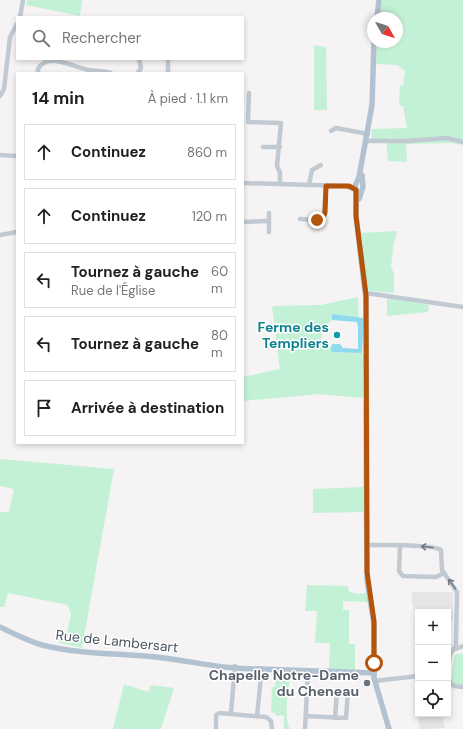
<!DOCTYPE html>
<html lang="fr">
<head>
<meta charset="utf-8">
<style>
  body { margin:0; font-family:"DM Sans",sans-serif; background:#f2f2f2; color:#202124 }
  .controls { position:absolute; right:12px; bottom:12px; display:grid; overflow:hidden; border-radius:0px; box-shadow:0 2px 6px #0003 }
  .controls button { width:36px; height:36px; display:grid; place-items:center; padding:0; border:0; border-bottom:1px solid #e0e0e0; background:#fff; color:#202124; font:20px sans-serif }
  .compass { position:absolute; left:367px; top:12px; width:36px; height:36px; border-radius:50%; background:#fff; box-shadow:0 2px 6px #0003; rotate:129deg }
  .stop { position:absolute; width:12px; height:12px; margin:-9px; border:3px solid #b45309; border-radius:50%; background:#fff }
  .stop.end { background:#b45309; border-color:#fff; box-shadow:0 1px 4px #0008 }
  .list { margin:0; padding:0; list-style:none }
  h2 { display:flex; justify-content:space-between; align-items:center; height:52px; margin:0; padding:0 16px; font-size:17px }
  h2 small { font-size:13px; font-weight:400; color:#757577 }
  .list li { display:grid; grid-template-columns:26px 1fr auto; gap:12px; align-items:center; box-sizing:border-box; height:56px; margin:0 8px 8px; padding:0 8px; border:1px solid #e0e0e0; border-radius:0px }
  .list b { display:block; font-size:15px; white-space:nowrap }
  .list p { margin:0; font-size:13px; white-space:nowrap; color:#757577 }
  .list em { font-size:13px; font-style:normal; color:#757577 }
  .icon { flex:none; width:22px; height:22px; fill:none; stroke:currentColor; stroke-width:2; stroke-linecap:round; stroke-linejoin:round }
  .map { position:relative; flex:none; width:463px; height:729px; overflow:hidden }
  .search { position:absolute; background:#fff; box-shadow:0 2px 6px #0003; left:16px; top:16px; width:228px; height:44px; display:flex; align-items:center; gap:10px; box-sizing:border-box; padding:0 14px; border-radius:0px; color:#757577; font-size:15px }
  .panel { position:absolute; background:#fff; box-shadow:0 2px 6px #0003; left:16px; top:72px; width:228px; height:372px; border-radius:0px }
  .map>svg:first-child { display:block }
</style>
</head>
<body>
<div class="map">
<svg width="463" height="729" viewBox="0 0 463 729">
  <rect width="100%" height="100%" fill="#f5f3f3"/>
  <g fill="#e6e4e5">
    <polygon points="412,592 453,592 453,621 448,621 448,612 418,612 417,626 417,612 413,611 414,606 412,606"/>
    <polygon points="417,714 442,714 445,728 420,729"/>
  </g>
  <g fill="#c3f1d5">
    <polygon points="27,0 82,0 80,16 26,5"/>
    <polygon points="382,0 463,0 463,145 451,143 406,144 407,162 388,161 386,139 371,139 372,129 407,128 403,106 399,105 400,85 403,85 405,71 397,65 376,64 377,42 397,42 397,18 380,18"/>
    <polygon points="314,45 326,47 327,110 314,110"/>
    <polygon points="397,231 393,248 391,268 394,273 394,293 362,290 357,247 363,246 361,233"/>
    <polygon points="358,297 359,318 332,315 332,320 322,329 321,344 332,346 332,352 364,353 363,398 319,394 243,401 243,377 280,369 272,306 321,305"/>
    <polygon points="387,297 429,305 428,312 387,316"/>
    <polygon points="369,405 369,540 364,540 363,512 313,513 313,489 363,487 363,406"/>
    <polygon points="0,459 114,469 82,648 59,643 62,632 67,633 71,615 68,605 8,593 4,607 0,607 0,512 9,512 14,489 0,486"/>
    <polygon points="307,585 348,586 349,592 359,594 366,593 368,602 343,601 343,610 349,610 349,644 355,644 355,670 329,669 330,643 315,643 317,611 305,611"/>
    <polygon points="456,654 463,654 463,685 455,685 451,681 454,657"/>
    <path d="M276,675H290C289,691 283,715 290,729H284V715L276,716L275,713L271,712L272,687H275Z"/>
    <polygon points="124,684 148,692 151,685 174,688 161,729 113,729"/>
  </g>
  <polygon fill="#90daee" points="332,314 364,318 362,353 331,352 332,344 340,344 343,348 358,349 358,327 357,322 332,320"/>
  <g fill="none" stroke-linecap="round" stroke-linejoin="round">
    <g stroke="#c1cad2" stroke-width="4.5">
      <polyline points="20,17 23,0"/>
      <path d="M38,73V69C48,51 74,68 89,70C96,71 103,71 111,73"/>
      <polyline points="138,73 141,68 139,59"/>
      <polyline points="168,73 168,59"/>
      <polyline points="249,93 248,122 281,123 277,166 280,173 280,184"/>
      <polyline points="0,96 4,89 10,37 17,24"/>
      <polyline points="331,131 336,128 368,134"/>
      <polyline points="366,141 407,141 447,138 463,142"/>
      <polyline points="263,147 280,147"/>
      <polyline points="0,155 17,156"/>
      <polyline points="243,183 345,186 355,189"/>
      <polyline points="309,185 312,170 321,165"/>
      <polyline points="300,219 318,220 324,216 326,185"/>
      <polyline points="243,222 269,221"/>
      <polyline points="269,232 269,213"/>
      <polyline points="0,235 17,232"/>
      <polyline points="366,293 463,307"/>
      <path d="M367,545C379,545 434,544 441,550L442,570L457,592L456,645L450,655L448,667"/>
      <polyline points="400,546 399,571 403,576 436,577 444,573"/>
      <polyline points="455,649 463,646"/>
      <polyline points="448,680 454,686 463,687"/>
      <polyline points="375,681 418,676"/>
      <polyline points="231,713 235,666"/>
      <polyline points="257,716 261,677"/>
      <polyline points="306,716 346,718 348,692 337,691 335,718"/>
      <polyline points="216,729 216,715 219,713 266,717 271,721 272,729"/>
      <polyline points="305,729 308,671"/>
    </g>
    <g stroke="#b3c2d1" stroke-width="5.5">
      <polyline points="377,18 379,0"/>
      <polyline points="356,190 356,216 366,298 367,580 374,624 374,678 389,729"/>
      <polyline points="356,190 355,186 359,177 372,105 374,42"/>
      <polyline points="359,199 363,187 362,175"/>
      <path d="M0,627C14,634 28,641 42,645C82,655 124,653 164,658C196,662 228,670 261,669"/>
      <polyline points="259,669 374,673"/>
    </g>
  </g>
  <defs><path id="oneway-shaft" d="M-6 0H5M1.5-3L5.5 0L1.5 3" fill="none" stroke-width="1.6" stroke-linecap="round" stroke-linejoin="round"/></defs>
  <g stroke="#6e7983">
    <use href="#oneway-shaft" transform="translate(427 547) rotate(-175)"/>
    <use href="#oneway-shaft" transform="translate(452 584) rotate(-125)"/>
  </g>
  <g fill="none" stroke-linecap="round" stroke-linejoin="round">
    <polyline stroke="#b45309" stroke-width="5" points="317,220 322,219 325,213 326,186 349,186 356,190 356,216 366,295 367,572 374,621 374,663"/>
  </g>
  <circle fill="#0f9aa8" stroke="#fff" stroke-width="1.5" cx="337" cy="335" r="4"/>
  <circle fill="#6b7280" stroke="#fff" stroke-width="1.5" cx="367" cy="683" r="4"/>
  <g text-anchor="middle" stroke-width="3" stroke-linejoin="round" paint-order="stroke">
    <g font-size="14" font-weight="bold" fill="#0d838f" stroke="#fff" text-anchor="end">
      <text x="329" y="332">Ferme des<tspan x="329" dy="16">Templiers</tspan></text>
    </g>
    <g font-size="14" fill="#4a5661" stroke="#fff">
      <text transform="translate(117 641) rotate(6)" y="5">Rue de Lambersart</text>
    </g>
    <g font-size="14" font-weight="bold" fill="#5b616d" stroke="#fff" text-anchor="end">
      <text x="359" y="680">Chapelle Notre-Dame<tspan x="359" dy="16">du Cheneau</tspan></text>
    </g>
  </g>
</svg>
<div class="controls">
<button>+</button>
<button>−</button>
<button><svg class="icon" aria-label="locate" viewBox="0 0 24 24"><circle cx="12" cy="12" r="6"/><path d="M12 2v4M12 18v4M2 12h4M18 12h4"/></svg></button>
</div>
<svg class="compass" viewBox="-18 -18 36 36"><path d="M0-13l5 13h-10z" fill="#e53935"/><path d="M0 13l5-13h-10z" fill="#757577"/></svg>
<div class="stop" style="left:374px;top:663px"></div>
<div class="stop end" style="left:317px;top:220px"></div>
<div class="search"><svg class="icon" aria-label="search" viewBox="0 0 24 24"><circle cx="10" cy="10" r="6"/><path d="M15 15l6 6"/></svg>Rechercher</div>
<section class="panel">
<h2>14 min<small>À pied · 1.1 km</small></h2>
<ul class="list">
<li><svg class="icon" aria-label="ahead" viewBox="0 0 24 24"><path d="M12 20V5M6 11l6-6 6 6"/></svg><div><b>Continuez</b></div><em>860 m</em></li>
<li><svg class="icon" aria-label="ahead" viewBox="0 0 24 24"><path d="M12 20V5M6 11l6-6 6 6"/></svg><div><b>Continuez</b></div><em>120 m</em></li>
<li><svg class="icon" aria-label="left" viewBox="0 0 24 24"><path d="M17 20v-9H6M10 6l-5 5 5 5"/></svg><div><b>Tournez à gauche</b><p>Rue de l'Église</p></div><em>60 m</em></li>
<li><svg class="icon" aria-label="left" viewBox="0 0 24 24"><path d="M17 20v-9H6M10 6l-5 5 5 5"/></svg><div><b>Tournez à gauche</b></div><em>80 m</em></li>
<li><svg class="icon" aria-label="arrive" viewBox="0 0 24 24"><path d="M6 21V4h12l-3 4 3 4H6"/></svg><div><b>Arrivée à destination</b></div></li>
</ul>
</section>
</div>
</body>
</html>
